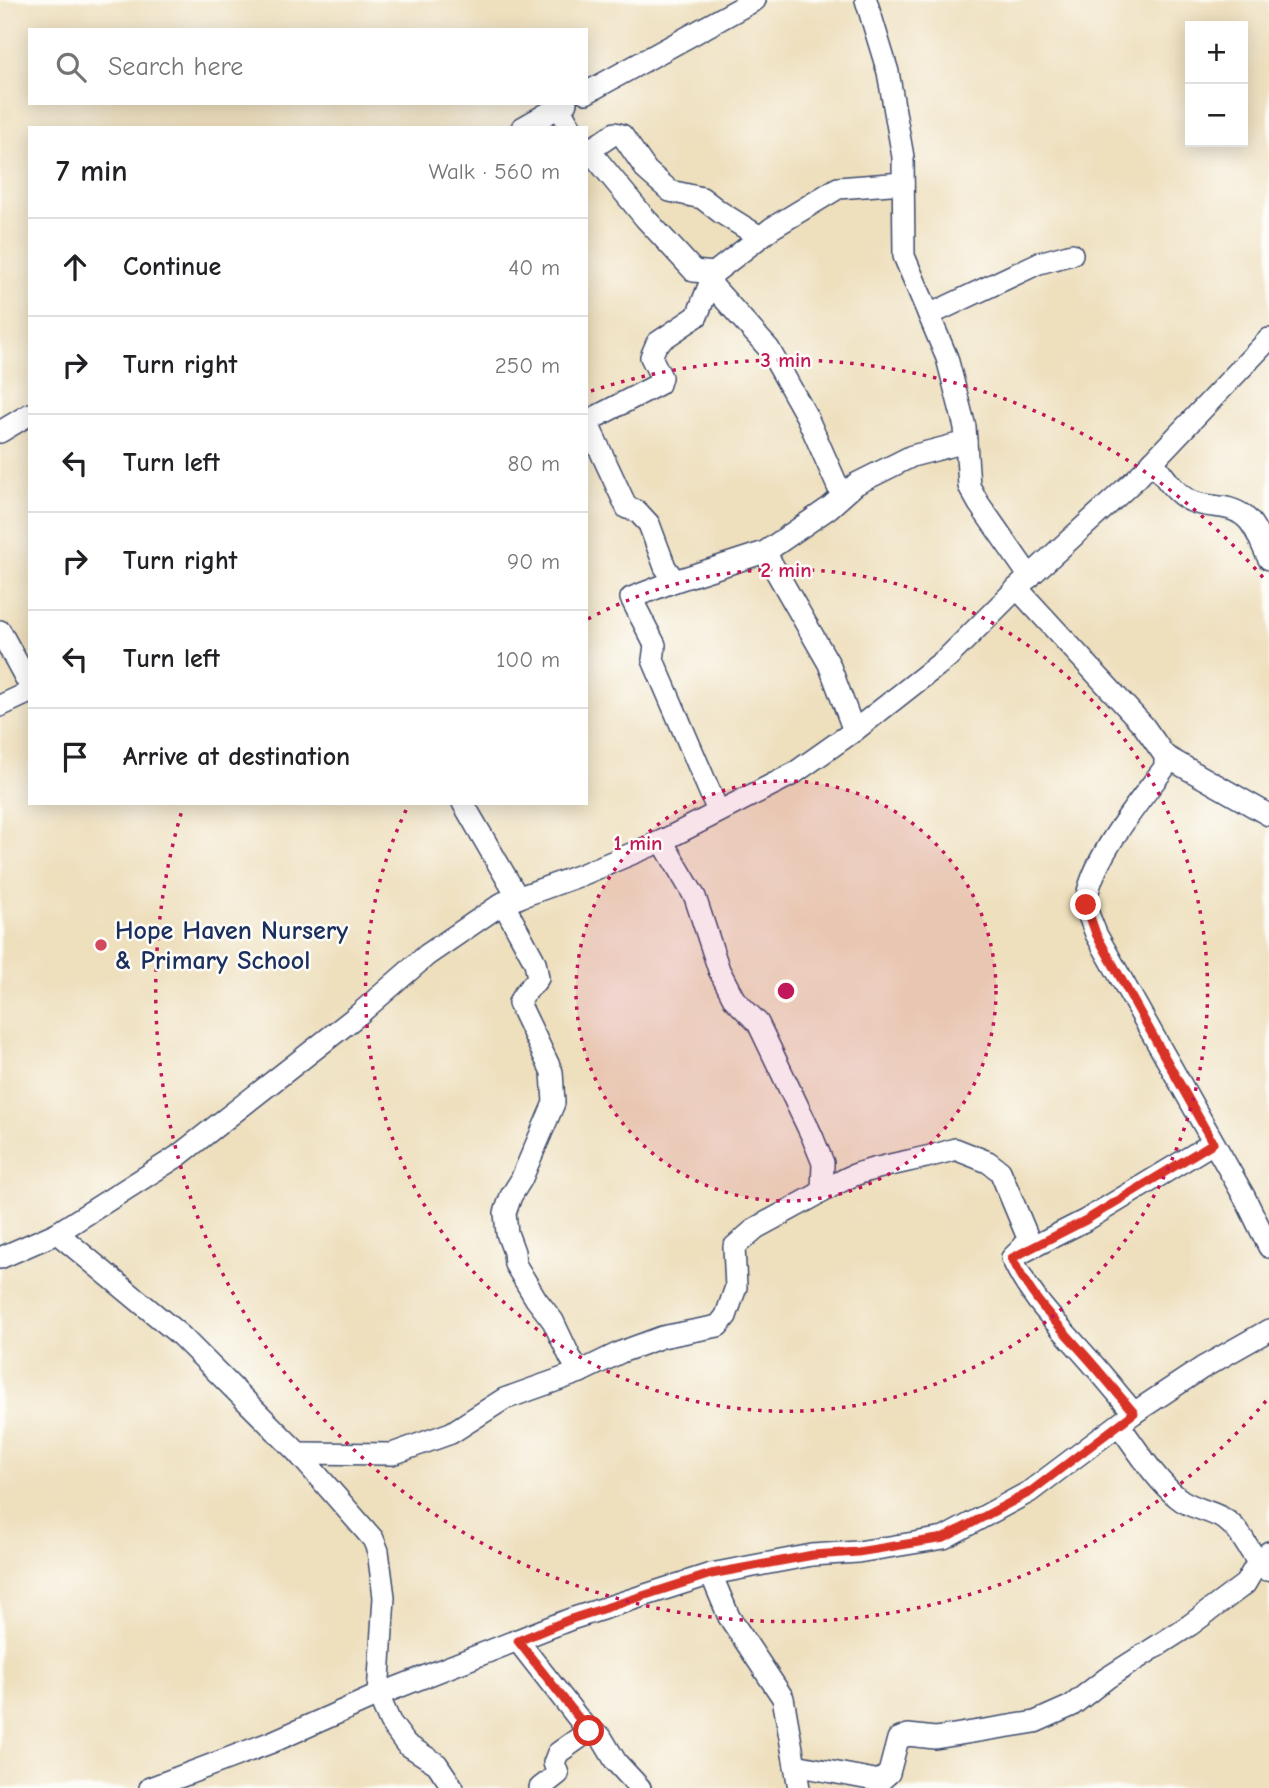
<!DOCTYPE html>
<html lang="en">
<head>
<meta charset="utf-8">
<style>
  body { margin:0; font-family:"Comic Neue",sans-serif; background:#f2f2f2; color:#202124 }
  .controls { position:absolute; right:21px; top:21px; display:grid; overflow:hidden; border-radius:0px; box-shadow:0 4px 18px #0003 }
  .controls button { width:63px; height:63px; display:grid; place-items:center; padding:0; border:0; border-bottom:2px solid #e0e0e0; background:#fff; color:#202124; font:35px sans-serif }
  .stop { position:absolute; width:21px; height:21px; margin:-16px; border:5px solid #d93025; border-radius:50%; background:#fff }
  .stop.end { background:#d93025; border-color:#fff; box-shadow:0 2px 7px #0008 }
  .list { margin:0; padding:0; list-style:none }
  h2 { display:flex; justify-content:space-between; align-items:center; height:91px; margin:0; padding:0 28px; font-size:30px }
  h2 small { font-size:23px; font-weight:400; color:#757577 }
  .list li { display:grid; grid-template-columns:46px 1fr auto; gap:21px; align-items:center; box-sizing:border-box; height:98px; padding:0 28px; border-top:2px solid #e0e0e0 }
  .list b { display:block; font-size:26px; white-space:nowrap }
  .list em { font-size:23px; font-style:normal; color:#757577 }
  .icon { flex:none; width:38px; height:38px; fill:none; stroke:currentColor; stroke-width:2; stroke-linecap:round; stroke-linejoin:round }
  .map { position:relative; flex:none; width:1269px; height:1788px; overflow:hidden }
  .search { position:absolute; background:#fff; box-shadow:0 4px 18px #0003; left:28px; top:28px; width:560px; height:77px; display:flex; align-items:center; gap:18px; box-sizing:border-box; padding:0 24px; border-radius:0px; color:#757577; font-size:26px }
  .panel { position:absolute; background:#fff; box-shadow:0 4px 18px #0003; left:28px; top:126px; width:560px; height:679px; border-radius:0px }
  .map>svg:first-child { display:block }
</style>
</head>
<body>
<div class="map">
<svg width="1269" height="1788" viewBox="0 0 1269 1788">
  <rect width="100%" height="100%" fill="#fdfcf7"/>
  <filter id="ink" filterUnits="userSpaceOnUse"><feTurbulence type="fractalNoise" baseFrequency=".0143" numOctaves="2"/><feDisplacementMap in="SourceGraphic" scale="14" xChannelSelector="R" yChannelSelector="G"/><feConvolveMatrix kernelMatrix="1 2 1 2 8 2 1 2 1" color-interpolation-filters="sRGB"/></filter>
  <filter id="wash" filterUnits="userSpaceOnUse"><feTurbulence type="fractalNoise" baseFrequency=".00686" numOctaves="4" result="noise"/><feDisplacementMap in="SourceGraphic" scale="28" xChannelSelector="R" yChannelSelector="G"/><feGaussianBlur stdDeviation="1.57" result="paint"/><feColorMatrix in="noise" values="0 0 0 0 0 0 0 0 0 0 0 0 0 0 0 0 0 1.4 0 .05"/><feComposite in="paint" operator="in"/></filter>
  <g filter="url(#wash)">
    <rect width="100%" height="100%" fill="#eedfbd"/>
  </g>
  <g filter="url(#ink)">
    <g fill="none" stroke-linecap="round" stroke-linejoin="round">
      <g stroke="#3b496c" stroke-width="24">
        <g id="minor">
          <polyline points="866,0 888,72 903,157 904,256 947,358 965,427 969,486 979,504 1030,577"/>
          <polyline points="586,93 755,0"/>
          <polyline points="559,107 571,128"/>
          <polyline points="522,128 566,103"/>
          <polyline points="586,146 645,218 694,271 714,273"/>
          <polyline points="590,150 615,133 622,135 647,171 670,191 702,198 720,212 760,237"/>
          <polyline points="710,283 769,349 807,417 842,496"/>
          <polyline points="929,315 1039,263 1072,254"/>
          <polyline points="586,422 659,384 661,377 651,357 657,343 697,316 714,273 772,228 838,188 903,183"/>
          <polyline points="587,422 627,508 637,511 649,524 665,567 675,581 765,552 829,508 856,484 912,456 966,442"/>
          <polyline points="0,432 30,414"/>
          <path d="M1153,461C1163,475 1175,494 1191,501C1208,509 1228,503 1244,516C1257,526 1261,545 1269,559"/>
          <polyline points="765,552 829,664 854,731"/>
          <polyline points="675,581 631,598 655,645 653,660 718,811"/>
          <path d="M1017,588L1143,725L1165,756V767C1140,801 1090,860 1086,903C1086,912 1093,925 1096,934L1245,1198L1269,1247"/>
          <polyline points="0,631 30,686"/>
          <polyline points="0,706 30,692"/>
          <polyline points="1165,756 1269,815"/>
          <polyline points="463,803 518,898"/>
          <path d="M503,903L535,962L538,978C532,987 522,993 519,1003L552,1072L554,1103L521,1180L511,1196L505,1213L507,1233L514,1252L515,1264L536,1299L553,1321L570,1357L580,1372"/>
          <path d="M822,1192C833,1186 845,1178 857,1174C889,1163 923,1160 955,1149L988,1162L1000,1171L1028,1238L1024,1246L1012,1258C1030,1298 1055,1321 1084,1354C1101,1373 1117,1393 1134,1413"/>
          <polyline points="57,1233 181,1336 298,1453 373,1539 378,1551 384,1597 378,1695 390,1722 406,1744 437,1764 453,1788"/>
          <polyline points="1017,1255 1086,1220 1213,1143"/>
          <polyline points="0,1258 57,1233 178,1156 358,1015 427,955 503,903 581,875 662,841 793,774 854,731 947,658 1017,588 1137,478 1269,339"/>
          <path d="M1119,1425C1137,1449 1154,1478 1177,1497C1193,1511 1218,1510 1234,1527C1246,1540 1252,1558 1266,1570"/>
          <polyline points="298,1453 392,1454 451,1433 504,1399 580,1372 621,1352 662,1337 718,1326 726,1316 736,1287 734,1247 756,1228 822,1192 823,1163 812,1136 758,1023 734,999 719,970 695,897 662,841"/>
          <polyline points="711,1574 729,1617 783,1698 799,1788"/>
          <polyline points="518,1641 582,1723 589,1731 601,1737 616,1762 640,1788"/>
          <polyline points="795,1765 880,1781 889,1773 898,1739 908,1735 935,1738 1035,1722 1071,1706 1107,1678 1190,1625 1245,1584 1258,1562 1269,1552"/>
          <polyline points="150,1788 272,1742 378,1695 571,1619 711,1574 812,1555 858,1552 944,1538 1029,1492 1134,1413 1202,1368 1269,1330"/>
          <polyline points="540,1788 558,1774 554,1763 558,1753 589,1731"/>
        </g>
      </g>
      <use href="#minor" stroke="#fff" stroke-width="21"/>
    </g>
  </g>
  <g fill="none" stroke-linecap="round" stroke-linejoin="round" filter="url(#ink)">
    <path stroke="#d93025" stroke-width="9" d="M589,1731L518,1641L571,1619L711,1574L813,1555L858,1552L944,1538L1030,1492L1134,1413C1117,1393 1101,1373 1084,1354C1055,1321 1031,1298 1012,1258L1086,1220L1213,1143L1096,934L1086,905"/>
  </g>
  <circle cx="786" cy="991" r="210" fill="#c2185b" fill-opacity=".12"/>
  <g fill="none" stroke="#c2185b" stroke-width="3.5" stroke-dasharray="3.5 7">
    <circle cx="786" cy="991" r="210"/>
    <path d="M588 619A421 421 0 1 1 408 806"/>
    <path d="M1266 1401A631 631 0 0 1 183 807M591 391A631 631 0 0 1 1266 581"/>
  </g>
  <circle fill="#d1495b" stroke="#fdfcf7" stroke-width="2.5" cx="101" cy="945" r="7"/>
  <g text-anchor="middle" stroke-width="5" stroke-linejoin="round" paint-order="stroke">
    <g font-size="26" font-weight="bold" fill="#1b2f5e" stroke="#fdfcf7" text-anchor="start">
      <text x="115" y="939">Hope Haven Nursery<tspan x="115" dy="30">&amp; Primary School</tspan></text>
    </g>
  </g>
  <circle cx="786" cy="991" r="10" fill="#c2185b" stroke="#fdfcf7" stroke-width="3.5"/>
  <g font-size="21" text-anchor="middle" font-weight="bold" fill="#c2185b" stroke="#fdfcf7" stroke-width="5" stroke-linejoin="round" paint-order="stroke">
    <text x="786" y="367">3 min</text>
    <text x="786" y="577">2 min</text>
    <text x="638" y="850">1 min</text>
  </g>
</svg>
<div class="controls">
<button>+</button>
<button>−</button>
</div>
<div class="stop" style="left:589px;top:1731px"></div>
<div class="stop end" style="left:1086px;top:905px"></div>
<div class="search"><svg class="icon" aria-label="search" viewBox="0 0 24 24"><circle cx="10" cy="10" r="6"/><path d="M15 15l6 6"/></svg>Search here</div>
<section class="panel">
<h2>7 min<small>Walk · 560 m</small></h2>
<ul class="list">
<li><svg class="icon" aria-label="ahead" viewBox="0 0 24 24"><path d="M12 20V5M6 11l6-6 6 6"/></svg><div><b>Continue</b></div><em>40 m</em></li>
<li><svg class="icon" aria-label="right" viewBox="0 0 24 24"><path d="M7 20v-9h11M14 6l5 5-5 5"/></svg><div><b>Turn right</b></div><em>250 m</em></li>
<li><svg class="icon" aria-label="left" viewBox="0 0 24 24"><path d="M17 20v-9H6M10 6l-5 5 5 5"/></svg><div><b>Turn left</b></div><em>80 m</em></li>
<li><svg class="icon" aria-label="right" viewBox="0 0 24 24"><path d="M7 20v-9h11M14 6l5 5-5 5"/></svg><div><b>Turn right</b></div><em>90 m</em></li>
<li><svg class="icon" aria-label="left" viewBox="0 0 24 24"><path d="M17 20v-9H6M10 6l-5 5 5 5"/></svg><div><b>Turn left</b></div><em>100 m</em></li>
<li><svg class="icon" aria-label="arrive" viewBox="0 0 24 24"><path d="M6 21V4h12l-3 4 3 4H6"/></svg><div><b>Arrive at destination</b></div></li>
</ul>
</section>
</div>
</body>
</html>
